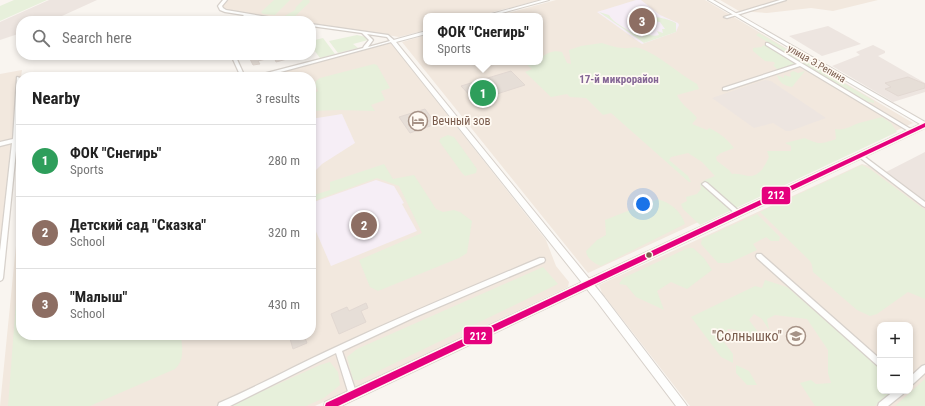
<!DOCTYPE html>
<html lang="en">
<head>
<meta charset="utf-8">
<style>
  body { margin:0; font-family:"Roboto Condensed",sans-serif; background:#f2f2f2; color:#222 }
  .controls { position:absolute; right:12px; bottom:12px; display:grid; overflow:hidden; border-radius:8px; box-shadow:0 2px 6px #0003 }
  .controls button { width:36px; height:36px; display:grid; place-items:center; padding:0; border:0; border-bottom:1px solid #e0e0e0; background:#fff; color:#222; font:20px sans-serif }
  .you { position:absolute; left:643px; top:204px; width:14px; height:14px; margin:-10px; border:3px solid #fff; border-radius:50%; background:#1a73e8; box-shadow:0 0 0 6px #1a73e833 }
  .badge { display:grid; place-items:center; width:26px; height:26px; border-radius:50%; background:#5d544f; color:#fff; font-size:13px; font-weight:700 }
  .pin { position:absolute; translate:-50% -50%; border:2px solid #fff; box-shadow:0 1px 4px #0006 }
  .popup { position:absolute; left:423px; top:13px; width:120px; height:52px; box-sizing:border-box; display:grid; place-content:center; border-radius:8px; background:#fff; filter:drop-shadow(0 1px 3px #0005); font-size:13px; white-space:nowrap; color:#767676 }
  .popup b { font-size:15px; color:#222 }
  .popup::after { content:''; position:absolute; left:50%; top:100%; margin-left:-8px; border:8px solid transparent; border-top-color:#fff }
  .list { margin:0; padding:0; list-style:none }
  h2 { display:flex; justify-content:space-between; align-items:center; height:52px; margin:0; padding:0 16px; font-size:17px }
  h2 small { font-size:13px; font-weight:400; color:#767676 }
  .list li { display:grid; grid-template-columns:26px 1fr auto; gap:12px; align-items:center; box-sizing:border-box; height:72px; padding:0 16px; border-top:1px solid #e0e0e0 }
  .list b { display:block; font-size:15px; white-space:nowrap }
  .list p { margin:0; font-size:13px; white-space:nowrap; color:#767676 }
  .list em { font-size:13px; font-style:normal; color:#767676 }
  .icon { flex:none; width:22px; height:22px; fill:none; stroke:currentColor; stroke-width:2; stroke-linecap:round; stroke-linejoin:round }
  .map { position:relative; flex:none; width:925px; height:406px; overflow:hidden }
  .search { position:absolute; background:#fff; box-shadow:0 2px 6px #0003; left:16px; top:16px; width:300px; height:44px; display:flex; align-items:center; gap:10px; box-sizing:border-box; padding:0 14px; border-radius:16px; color:#767676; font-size:15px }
  .panel { position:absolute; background:#fff; box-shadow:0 2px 6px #0003; left:16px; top:72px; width:300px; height:268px; border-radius:16px }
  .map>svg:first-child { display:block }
</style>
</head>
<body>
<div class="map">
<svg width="925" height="406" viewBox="0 0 925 406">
  <rect width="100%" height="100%" fill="#f9f5f0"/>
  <g fill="#f2e8de" fill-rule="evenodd">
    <polygon points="228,0 539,0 478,16 426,16 426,30 399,37 311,23 311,21 296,21 227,10 223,9 222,6"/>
    <polygon points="556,0 705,0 913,123 588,273 402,42 426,35 426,62 540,62 540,16 497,16"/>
    <polygon points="720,0 878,0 833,11 811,8 767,13 739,11"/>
    <polygon points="391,43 546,240 556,266 569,282 568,287 315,406 0,406 21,195 21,335 311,335 311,77 262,77"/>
    <polygon points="22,70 21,77 0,255 0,74"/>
    <path d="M862,164L869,166L925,207V406H690L602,293L599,285ZM880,325H910V391H880Z"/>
  </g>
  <g fill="#ede5e0">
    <polygon points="49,0 97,0 51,21 21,21 21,33 0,40 0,22"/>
    <polygon points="828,26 861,44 822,56 789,36"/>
    <polygon points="873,45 885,51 885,53 878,56 925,83 925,92 893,102 832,66 860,55 856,52"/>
    <polygon points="765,80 771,81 826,118 790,131 786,131 773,123 754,128 712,98"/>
    <polygon points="925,152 925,203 886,172"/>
  </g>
  <g fill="#f6eef6">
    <polygon points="636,0 641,0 660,15 678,23 679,25 676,32 642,44 597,12"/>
    <polygon points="342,114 355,143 322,164 311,175 311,119"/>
    <polygon points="376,180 394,186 404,203 402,204 417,231 331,266 311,220 311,203"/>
  </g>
  <g fill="#e7f0db">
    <polygon points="14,0 47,0 0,21 0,6"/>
    <polygon points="274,0 290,0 275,15 263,14 261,12"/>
    <polygon points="303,0 309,0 310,2 292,19 283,17 295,10 296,7"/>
    <path d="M599,12L609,15C613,23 626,28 634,34H637L641,37H643L640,30C647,34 651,37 659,35L657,31L663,33L662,29H665L660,22L652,21L649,17C659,17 666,18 676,23V32L644,43Z"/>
    <polygon points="759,33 874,101 874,103 869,102 865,104 795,63 791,66 778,70 773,65 775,64 774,62 765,61 753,51 753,48 762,47 762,46 766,45 769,43 756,35"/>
    <polygon points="357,35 366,37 368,40 353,44 358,48 338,53 329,41"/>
    <polygon points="323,38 335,54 320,58 311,46 311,41"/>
    <path d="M602,43C609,45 616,48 623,48C629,49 634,46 639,48C660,55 677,73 697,84L699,89L677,95C681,105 690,109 697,118L692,124L707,130L709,128C720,133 727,139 734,148L721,153L716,157L717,161L729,170L732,174C738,173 742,175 748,176C760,177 765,165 769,157L767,151H791V146L785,143L805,138C819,145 821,144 836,139L835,129C845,131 850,126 859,123C867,121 874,119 882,117L891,123L897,132L700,225L683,209L681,204L687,201L686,197L697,194L701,189L700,184L705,180L715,176L702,162L688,153L671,157L669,160L688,176L691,182H689L611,113L603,115L586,98L570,97L567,94L551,97L525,72L532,69L526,64H513L511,62H540V58C548,53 553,50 562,52L567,63L571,64L569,50L581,46Z"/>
    <polygon points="374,64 377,65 390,88 381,91 385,100 371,105 375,111 339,110 311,111 311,104 313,102 311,99 313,94 318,91 315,85 316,81 320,78"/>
    <path d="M793,71L798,73L805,71L792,87C785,86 779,83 777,75L784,78V75L791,77L790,73Z"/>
    <polygon points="448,135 454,137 477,169 476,173 465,176 462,173 439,141 441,138"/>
    <polygon points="384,164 393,179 414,175 436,209 443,212 454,210 460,212 472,221 467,253 459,258 378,291 370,287 359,260 422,233 399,186 377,178 311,202 311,191 314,195 330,190 330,182"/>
    <polygon points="862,165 870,169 925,210 925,299 908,292 877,314 870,316 857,310 813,272 812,265 810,261 760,212"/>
    <path d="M658,199C672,204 680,210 685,224L601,266C594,263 587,259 586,251L597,240L606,235L605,220Z"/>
    <polygon points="757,214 780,237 779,241 771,241 766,237 753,244 757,250 729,263 718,263 701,244 702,239"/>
    <path d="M21,236V335H181C182,349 185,359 175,369L90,406H8Z"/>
    <polygon points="688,248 693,248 704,258 712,270 687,289 671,282 657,291 664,310 636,297 626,285 619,284 623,278"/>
    <polygon points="543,267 558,284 360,380 353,380 347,357 357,349"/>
    <path d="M765,280L787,287L880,368V391H893L875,406H815L800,383L811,380L816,384L831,383L828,373V350L807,319L775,315L767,319L769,330L762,319L754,314L749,320L758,332L757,336L754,337C742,334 741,329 727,329L730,334L724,342L733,354V363L721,357L691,317L755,286L762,288Z"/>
    <polygon points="330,362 338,372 340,385 324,398 306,406 230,406 320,365"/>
    <polygon points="736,365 749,371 757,385 747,385 736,373"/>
    <polygon points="925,379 925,406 895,406"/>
  </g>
  <g fill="#e6ded7" stroke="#e2d8d2">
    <polygon points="253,55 284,55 287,59 276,62 274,57 258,61 260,64 253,65 250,59 254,58"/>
    <polygon points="511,71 525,85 475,101 461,86"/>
    <polygon points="908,77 925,84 925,88 898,96 885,89 891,87 885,83"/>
    <polygon points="425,109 436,124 410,133 399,117"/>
    <polygon points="366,303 368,308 361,311 366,322 339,334 331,314 347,307 349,311"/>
    <polygon points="289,335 304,335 307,343 293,349"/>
  </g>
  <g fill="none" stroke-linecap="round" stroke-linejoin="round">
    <g stroke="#d7d1cb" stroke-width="2.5">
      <g id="minor">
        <polygon points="223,0 227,0 222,6 223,8 226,10 285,20 287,21 278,21 248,16 242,21 238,21 244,15 225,12 220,10 218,6"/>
        <polygon points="780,0 786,0 727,18 724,17"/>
        <path d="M311,24L388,35L395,41L262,77H255V76L363,48L364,46L369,40L362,33L311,26ZM367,34L387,37L390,41L368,47L373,40Z"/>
        <polygon points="766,43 768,43 914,131 914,132 910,132 800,66 727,90 723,90 723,88 797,64 766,45"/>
        <polygon points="231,55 235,55 245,77 241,77"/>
        <polygon points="17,77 21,78 18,138 21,137 21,141 17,141 3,278 2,280 0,281 0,251 12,143 0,146 0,142 13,139"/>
        <polygon points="861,154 925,202 925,207 923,206 859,157 858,156"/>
        <polygon points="705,182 707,183 740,212 741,213 740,214 736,214 703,185 702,184"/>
        <polygon points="757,254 761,254 880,359 880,367 878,366 757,258 756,256"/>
        <path d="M540,258H544L545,260L544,262L415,317L342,351L357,395L356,398L353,399L350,398L336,353L230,406H218L219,403C258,386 295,366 334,348C402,316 471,287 540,258Z"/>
        <polygon points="925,365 925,373 913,384 910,386 910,377 922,366"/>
        <polygon points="894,391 904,391 903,394 888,406 878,406 879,403"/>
      </g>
    </g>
    <g stroke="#d7d1cb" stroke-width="2">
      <g id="tertiary">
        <polygon points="542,0 549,0 491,16 484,16"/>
        <polygon points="708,0 713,0 925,122 925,127"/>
        <polygon points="426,31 426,34 396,42 604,297 685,403 687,406 676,406 598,303 390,41"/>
      </g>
    </g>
    <g stroke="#d9d2cb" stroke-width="2">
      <polygon id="secondary" points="923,123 925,123 925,128 341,406 324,406 325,402"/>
    </g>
    <use href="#minor" fill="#fefefd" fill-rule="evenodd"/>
    <use href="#tertiary" fill="#fefefd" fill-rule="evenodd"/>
    <use href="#secondary" fill="#fefefd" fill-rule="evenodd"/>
    <g stroke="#fffaf3" stroke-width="3">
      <polygon id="bus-1" points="925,123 925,127 338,406 325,406 326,403"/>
    </g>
    <use href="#bus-1" fill="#e5007d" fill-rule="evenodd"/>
  </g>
  <defs>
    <g id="hotel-ring" transform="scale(1)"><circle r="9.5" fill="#fffaf3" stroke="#a69286" stroke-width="1.5"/><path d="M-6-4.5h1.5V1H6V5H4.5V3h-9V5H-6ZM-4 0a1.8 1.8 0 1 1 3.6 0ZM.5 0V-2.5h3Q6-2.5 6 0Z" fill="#a69286"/></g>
    <g id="school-ring" transform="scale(1)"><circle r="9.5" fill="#fffaf3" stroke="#a69286" stroke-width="1.5"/><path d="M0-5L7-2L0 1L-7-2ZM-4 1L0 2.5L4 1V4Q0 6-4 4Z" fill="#a69286"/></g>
  </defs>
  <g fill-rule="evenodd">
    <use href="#hotel-ring" x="418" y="121"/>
    <use href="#school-ring" x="796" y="336"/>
  </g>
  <circle fill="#7a5c4d" stroke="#fffaf3" stroke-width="1.5" cx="649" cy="255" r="3.5"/>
  <g text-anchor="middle" stroke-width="3.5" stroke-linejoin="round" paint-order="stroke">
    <g font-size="10" fill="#7a5c4d" stroke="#fffaf3">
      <text transform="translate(817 63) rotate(30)" y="4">улица Э.Репина</text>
    </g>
    <g font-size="11" font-weight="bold" fill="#846695" stroke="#fffaf3">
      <text x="619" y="83">17-й микрорайон</text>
    </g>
    <g font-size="12" fill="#7a5c4d" stroke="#fffaf3" text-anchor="start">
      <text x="432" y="125">Вечный зов</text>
    </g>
    <g font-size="14" fill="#7a5c4d" stroke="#fffaf3" text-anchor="end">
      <text x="782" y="341">"Солнышко"</text>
    </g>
  </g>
  <g stroke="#fffaf3" stroke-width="1.5">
    <rect x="761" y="186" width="30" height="19" rx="4" fill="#e5007d"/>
    <rect x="463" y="326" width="30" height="19" rx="4" fill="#e5007d"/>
  </g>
  <g font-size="11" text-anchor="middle" font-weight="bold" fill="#fff">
    <text x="776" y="199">212</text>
    <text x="478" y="340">212</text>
  </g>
</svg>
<div class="controls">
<button>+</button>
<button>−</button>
</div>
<div class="you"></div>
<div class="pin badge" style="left:483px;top:93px;background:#2e9e5b">1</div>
<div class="popup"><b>ФОК &quot;Снегирь&quot;</b>Sports</div>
<div class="pin badge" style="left:364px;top:225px;background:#8d6e63">2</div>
<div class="pin badge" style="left:642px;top:21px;background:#8d6e63">3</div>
<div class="search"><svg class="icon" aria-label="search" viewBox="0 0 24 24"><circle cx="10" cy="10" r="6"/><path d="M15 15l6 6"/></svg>Search here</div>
<section class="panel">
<h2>Nearby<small>3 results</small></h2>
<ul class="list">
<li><span class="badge" style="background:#2e9e5b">1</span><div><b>ФОК &quot;Снегирь&quot;</b><p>Sports</p></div><em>280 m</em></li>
<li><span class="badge" style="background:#8d6e63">2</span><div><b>Детский сад &quot;Сказка&quot;</b><p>School</p></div><em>320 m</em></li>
<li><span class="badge" style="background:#8d6e63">3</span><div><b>&quot;Малыш&quot;</b><p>School</p></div><em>430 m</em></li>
</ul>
</section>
</div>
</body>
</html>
